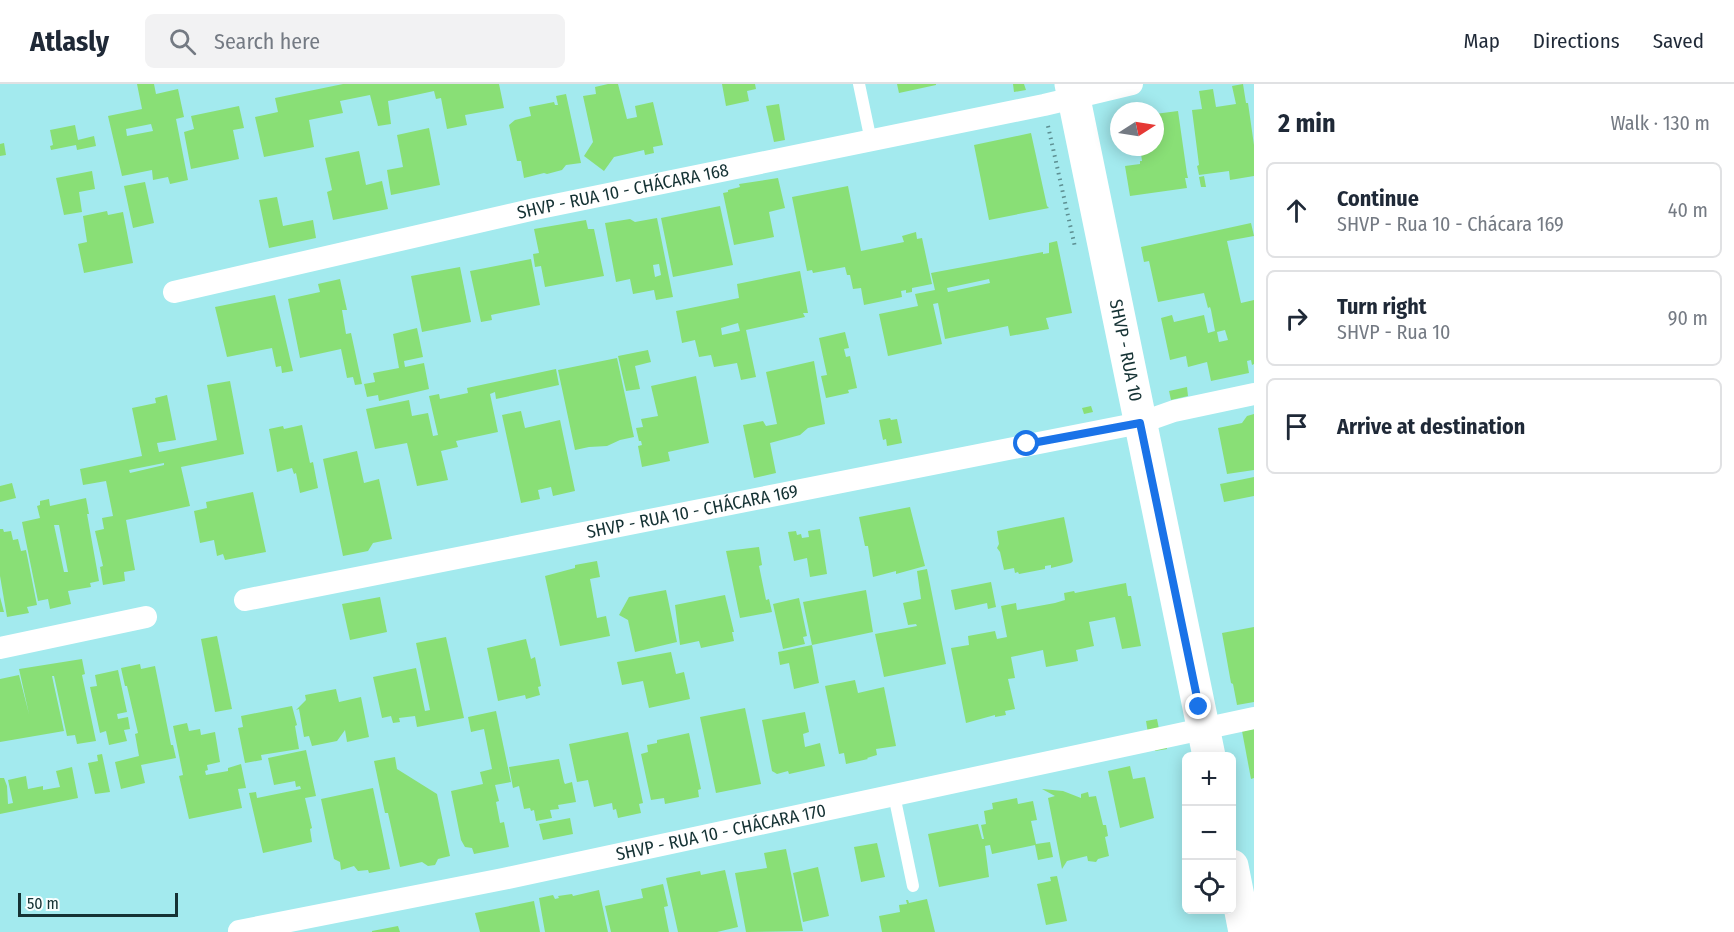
<!DOCTYPE html>
<html lang="en">
<head>
<meta charset="utf-8">
<style>
  body { margin:0; font-family:"Fira Sans Condensed",sans-serif; background:#f2f2f3; color:#1f2937 }
  .controls { position:absolute; right:18px; bottom:18px; display:grid; overflow:hidden; border-radius:9px; box-shadow:0 3px 15px #0003 }
  .controls button { width:54px; height:54px; display:grid; place-items:center; padding:0; border:0; border-bottom:2px solid #e0e1e3; background:#fff; color:#1f2937; font:30px sans-serif }
  .compass { position:absolute; left:1110px; top:18px; width:54px; height:54px; border-radius:50%; background:#fff; box-shadow:0 3px 15px #0003; rotate:78deg }
  .scale { position:absolute; left:18px; bottom:15px; width:160px; box-sizing:border-box; padding-left:6px; border:3px solid #153234; border-top:0; font-size:16px; line-height:21px; white-space:nowrap; color:#153234; -webkit-text-stroke:4px #f7fefe; paint-order:stroke }
  .stop { position:absolute; width:18px; height:18px; margin:-14px; border:4px solid #1a73e8; border-radius:50%; background:#fff }
  .stop.end { background:#1a73e8; border-color:#fff; box-shadow:0 2px 6px #0008 }
  .list { margin:0; padding:0; list-style:none }
  h2 { display:flex; justify-content:space-between; align-items:center; height:78px; margin:0; padding:0 24px; font-size:26px }
  h2 small { font-size:20px; font-weight:400; color:#747a83 }
  .list li { display:grid; grid-template-columns:39px 1fr auto; gap:18px; align-items:center; box-sizing:border-box; height:96px; margin:0 12px 12px; padding:0 12px; border:2px solid #e0e1e3; border-radius:9px }
  .list b { display:block; font-size:22px; white-space:nowrap }
  .list p { margin:0; font-size:20px; white-space:nowrap; color:#747a83 }
  .list em { font-size:20px; font-style:normal; color:#747a83 }
  .icon { flex:none; width:33px; height:33px; fill:none; stroke:currentColor; stroke-width:2; stroke-linecap:round; stroke-linejoin:round }
  .map { position:relative; flex:none; width:1254px; height:848px; overflow:hidden }
  header { display:flex; align-items:center; gap:36px; box-sizing:border-box; height:84px; padding:0 30px; background:#fff; border-bottom:2px solid #e0e1e3 }
  header strong { font-size:28px }
  nav { display:flex; gap:33px; margin-inline-start:auto; font-size:21px }
  .search { width:420px; height:54px; background:#f2f2f3; display:flex; align-items:center; gap:15px; box-sizing:border-box; padding:0 21px; border-radius:9px; color:#747a83; font-size:22px }
  main { display:flex }
  aside { flex:1; background:#fff }
  .map>svg:first-child { display:block }
</style>
</head>
<body>
<header>
<strong>Atlasly</strong>
<div class="search"><svg class="icon" aria-label="search" viewBox="0 0 24 24"><circle cx="10" cy="10" r="6"/><path d="M15 15l6 6"/></svg>Search here</div>
<nav><a>Map</a><a>Directions</a><a>Saved</a></nav>
</header>
<main>
<div class="map">
<svg width="1254" height="848" viewBox="0 0 1254 848">
  <rect width="100%" height="100%" fill="#a3eaee"/>
  <g fill="#89df76" fill-rule="evenodd">
    <path d="M137,0H154L156,10L178,5L184,33L176,35L188,96L170,100L168,93L153,96L152,86L122,92L108,32L142,25ZM151,40L153,47L127,52L126,45Z"/>
    <polygon points="343,0 499,0 504,24 465,31 467,41 447,45 441,14 436,15 434,7 388,17 391,40 378,42 370,11 340,17 343,29 309,36 314,63 264,73 255,33 278,28 275,14"/>
    <polygon points="608,0 618,0 627,35 637,33 635,22 653,18 663,61 653,63 654,69 645,71 644,66 614,73 604,87 584,72 593,58 583,12 596,10 595,3"/>
    <polygon points="722,0 755,0 756,5 747,7 749,17 726,22"/>
    <polygon points="897,0 936,0 936,1 899,9"/>
    <polygon points="1013,0 1024,0 1026,6 1014,8"/>
    <polygon points="1243,0 1246,19 1248,19 1254,61 1254,92 1230,96 1229,87 1199,91 1197,82 1199,81 1192,26 1202,25 1199,7 1213,5 1216,23 1236,20 1232,2"/>
    <polygon points="566,10 581,79 566,81 562,86 547,90 544,89 524,94 521,77 517,77 509,41 515,36 531,32 529,23 554,18 555,21 558,21 556,12"/>
    <polygon points="779,20 785,56 774,58 766,22"/>
    <polygon points="239,22 244,44 233,46 239,75 191,85 184,48 194,45 191,32"/>
    <polygon points="1178,27 1187,90 1188,94 1185,94 1187,104 1130,112 1125,82 1140,80 1140,77 1142,77 1140,63 1155,63 1155,30"/>
    <polygon points="75,41 78,56 94,52 96,62 77,66 76,61 51,66 50,62 53,61 50,46"/>
    <polygon points="429,44 440,101 391,111 387,86 403,83 397,51"/>
    <polygon points="1031,49 1047,122 1049,124 989,136 974,61"/>
    <polygon points="4,59 6,71 0,72 0,60"/>
    <polygon points="359,67 366,101 382,97 388,125 333,136 327,108 332,106 325,74"/>
    <polygon points="92,87 95,105 79,108 82,128 64,131 56,94"/>
    <polygon points="1204,92 1206,103 1201,103 1199,93"/>
    <polygon points="778,94 785,124 769,128 774,153 734,161 723,109 728,108 728,106 740,103 739,100"/>
    <polygon points="145,98 154,139 133,144 124,102"/>
    <polygon points="848,102 861,167 904,158 902,152 916,148 917,155 922,154 932,200 912,204 912,208 906,209 906,206 901,207 902,213 864,221 861,204 853,205 850,191 847,191 845,183 813,189 812,186 807,187 792,113"/>
    <polygon points="277,113 283,142 313,136 316,154 269,164 259,116"/>
    <polygon points="720,122 733,181 673,193 661,134"/>
    <polygon points="107,127 108,131 123,128 133,179 84,189 78,160 87,158 83,132"/>
    <path d="M657,134L673,213L656,216L654,206L633,210L630,195L616,198L605,139L630,135L635,138ZM659,180L661,191L655,193L653,181Z"/>
    <polygon points="586,136 588,145 594,145 604,192 545,203 541,182 535,183 533,170 539,169 534,145"/>
    <path d="M1251,139L1254,152L1227,157L1241,219L1254,216V280L1252,281L1251,276L1247,277L1249,289L1211,297L1207,278L1188,283L1186,272L1170,276L1161,234L1172,231L1174,238L1204,231L1208,249L1215,247L1211,226L1210,223L1208,224L1204,209L1158,218L1149,177L1144,178L1141,163ZM1225,246L1228,256L1219,258L1217,248Z"/>
    <path d="M1057,157L1072,229L1046,234L1049,245L1010,252L1008,242L945,255L938,219L933,220L942,260L888,272L879,230L918,222L915,210L935,206L931,189L1043,168V170L1049,169V159ZM989,195L990,199L948,208L947,204Z"/>
    <polygon points="531,175 540,221 491,231 492,236 481,238 470,187"/>
    <polygon points="460,183 471,238 422,248 411,192"/>
    <path d="M800,187L808,229H803L805,233L746,246L756,293L741,296L737,279L714,283L711,271L699,273L695,256L682,259L676,227L739,214L737,200ZM738,239L740,247L722,251L721,244Z"/>
    <polygon points="340,195 347,226 342,226 346,250 351,249 362,300 355,301 353,293 347,294 341,265 300,274 288,215 320,208 318,200"/>
    <polygon points="275,211 293,287 282,289 281,282 276,283 272,264 227,273 215,223"/>
    <polygon points="417,244 423,273 404,277 405,283 424,279 429,305 379,317 378,311 367,313 364,300 375,298 373,289 399,284 393,250"/>
    <polygon points="845,248 849,264 844,265 846,273 850,272 857,304 848,306 849,309 826,314 821,292 827,291 819,254"/>
    <polygon points="648,266 651,278 635,282 640,305 626,307 618,272"/>
    <polygon points="617,274 634,353 620,356 607,362 589,363 575,366 558,286"/>
    <polygon points="814,277 825,340 808,344 800,351 770,359 776,389 754,394 743,341 763,337 766,342 777,340 766,288"/>
    <polygon points="556,285 559,301 496,315 495,308 490,310 498,348 456,357 458,363 441,367 448,396 417,402 407,359 375,365 366,325 409,316 412,332 428,329 433,352 438,351 429,312 439,310 440,315 468,309 467,304"/>
    <polygon points="696,292 709,359 668,368 670,377 642,383 638,362 642,361 641,357 639,357 636,344 643,343 641,335 658,332 651,302"/>
    <path d="M230,297L244,370L181,383L190,422L126,436L135,486L124,488L125,497L103,501L100,483L103,482L95,447L104,445L102,434L113,432L106,397L83,401L80,385L142,372L132,324L156,319L155,314L167,311L176,356L157,359L159,368L217,356L207,301ZM164,379V381L130,389L129,386Z"/>
    <polygon points="1187,303 1188,312 1171,316 1169,307"/>
    <polygon points="1091,322 1093,328 1084,330 1082,324"/>
    <polygon points="521,327 525,344 560,336 575,407 553,412 551,403 538,406 540,415 521,419 502,331"/>
    <polygon points="1254,330 1254,386 1227,390 1218,344 1242,339 1247,332"/>
    <polygon points="890,334 891,336 897,335 902,359 887,362 886,355 883,356 879,336"/>
    <polygon points="302,341 310,379 313,378 318,404 300,409 296,389 294,390 292,384 277,388 269,345 283,342 284,345"/>
    <polygon points="357,367 364,399 379,395 392,455 373,459 368,467 343,472 323,375"/>
    <polygon points="1254,393 1254,412 1224,418 1220,400"/>
    <polygon points="12,399 16,414 0,418 0,402"/>
    <polygon points="253,408 266,468 225,476 223,470 217,472 214,456 200,459 194,427 207,424 206,418"/>
    <path d="M86,414L89,430H87L99,497L90,499L91,503L68,507L71,520L50,525L48,515L38,517L22,438L40,434L37,422L40,421V417L49,415L50,422ZM54,441H59L68,488H64Z"/>
    <polygon points="910,423 925,482 896,490 896,487 873,493 868,462 865,462 859,433"/>
    <polygon points="1064,433 1073,477 1071,479 1051,484 1051,481 1045,482 1045,485 1019,490 1018,488 1015,489 1014,484 1004,486 1000,468 997,464 999,460 997,447"/>
    <polygon points="0,445 3,445 4,448 11,447 13,456 18,455 21,467 26,466 37,521 27,523 29,529 7,533 0,492"/>
    <polygon points="820,445 827,490 810,493 807,474 794,477 788,448 796,447 797,451 801,450 802,454 809,453 808,447"/>
    <polygon points="759,463 762,481 759,482 766,516 769,515 772,528 740,534 726,467"/>
    <polygon points="597,477 600,493 590,495 597,534 606,532 610,552 560,562 545,492 575,484 575,481"/>
    <polygon points="927,485 946,580 884,593 875,550 917,542 916,540 908,541 903,519 921,515 917,487"/>
    <polygon points="991,498 996,523 988,525 987,519 955,526 951,506"/>
    <polygon points="1126,499 1128,512 1131,512 1141,562 1122,565 1115,533 1089,538 1094,562 1076,566 1078,577 1046,583 1043,566 1011,573 1015,594 1008,595 1015,625 1005,627 1006,631 995,633 995,631 966,639 951,564 969,561 968,552 995,547 997,555 1007,553 1001,522 1016,519 1017,526 1055,519 1065,516 1064,509 1074,507 1075,509"/>
    <polygon points="666,506 677,558 635,568 628,536 619,531 629,513"/>
    <polygon points="866,506 873,548 812,561 819,599 794,605 789,579 780,581 778,568 812,561 803,518"/>
    <polygon points="725,511 734,548 732,548 734,557 701,564 699,557 680,561 675,521"/>
    <polygon points="0,513 4,528 0,528"/>
    <polygon points="380,513 387,548 350,556 342,520"/>
    <polygon points="799,514 807,552 803,553 805,560 783,565 773,520"/>
    <polygon points="1254,543 1254,618 1237,621 1233,600 1231,599 1222,549"/>
    <polygon points="217,552 232,625 215,628 201,555"/>
    <polygon points="446,553 464,634 417,643 415,632 399,634 400,638 393,639 391,632 382,634 373,593 416,584 425,627 430,626 416,559"/>
    <polygon points="526,555 531,575 535,573 541,602 538,603 540,611 526,615 525,611 498,617 487,564"/>
    <polygon points="671,568 676,590 684,588 690,615 649,624 643,597 622,601 617,578"/>
    <polygon points="82,575 85,590 82,591 96,657 77,660 75,651 67,652 54,592 52,592 64,647 0,658 0,595 19,591 29,630 19,585"/>
    <polygon points="140,580 141,585 155,582 171,661 173,661 176,674 141,681 145,699 121,705 115,678 139,672 135,650 138,649 127,602 125,602 121,584"/>
    <polygon points="118,586 127,628 117,630 118,635 128,633 130,645 124,646 127,657 109,661 106,647 100,649 90,603 97,602 95,591"/>
    <polygon points="855,596 858,609 884,603 896,662 876,665 877,671 867,674 868,675 846,680 844,669 839,670 825,602"/>
    <polygon points="336,605 339,618 361,613 369,653 347,658 345,646 337,657 312,662 309,652 304,653 299,625 296,626 306,616 305,611"/>
    <polygon points="292,622 297,641 295,642 299,665 261,671 262,676 245,679 238,644 243,643 241,632"/>
    <polygon points="745,624 761,700 716,709 700,633"/>
    <polygon points="496,627 511,698 495,701 499,717 496,718 500,739 504,738 509,763 474,770 472,764 465,763 461,756 451,707 483,700 480,688 492,685 484,645 471,648 468,633"/>
    <polygon points="805,628 809,648 803,650 805,663 820,659 825,682 789,690 788,687 777,690 772,687 762,636"/>
    <polygon points="1157,635 1161,655 1165,656 1167,665 1155,667 1154,661 1150,661 1146,637"/>
    <polygon points="187,639 189,647 200,645 201,651 215,648 220,678 207,681 208,686 205,687 206,691 228,687 228,684 241,680 246,704 238,705 242,724 189,735 179,692 183,691 173,642"/>
    <polygon points="1254,645 1254,694 1251,695 1242,647"/>
    <polygon points="628,648 643,719 639,720 641,729 618,734 616,725 613,726 612,719 594,723 588,696 577,698 569,660"/>
    <polygon points="689,649 701,705 698,706 699,713 665,720 664,714 651,716 641,670 648,668 647,661 657,659 657,656"/>
    <polygon points="306,666 316,712 305,714 312,744 310,745 312,758 263,769 249,709 256,708 257,714 301,705 300,702 296,703 295,697 274,701 268,674"/>
    <polygon points="102,670 110,708 95,710 88,679 98,677 97,671"/>
    <polygon points="395,673 397,685 437,710 450,772 438,775 435,781 428,782 422,778 400,783 388,729 385,729 374,677"/>
    <polygon points="559,675 564,698 565,700 572,698 576,718 558,721 559,725 550,726 552,734 536,737 534,726 531,727 530,724 524,725 519,702 513,704 509,683"/>
    <polygon points="1130,682 1133,695 1145,693 1154,734 1120,744 1108,687"/>
    <polygon points="72,683 78,714 0,730 0,694 4,694 7,702 8,720 13,719 8,696 26,692 28,705 43,702 43,706 60,703 56,687"/>
    <polygon points="373,704 390,785 369,789 368,786 358,787 354,782 341,786 340,778 334,775 321,715"/>
    <polygon points="1042,705 1063,707 1081,714 1081,710 1088,708 1089,713 1096,712 1103,741 1106,741 1108,752 1105,753 1109,772 1098,775 1096,778 1088,777 1087,772 1067,777 1062,785 1048,714 1055,712"/>
    <polygon points="1017,714 1018,720 1033,717 1037,736 1031,737 1036,760 1050,758 1053,773 1038,776 1035,761 992,770 990,761 985,762 989,793 939,803 928,750 978,740 982,755 984,755 981,741 986,740 984,727 993,725 992,719"/>
    <polygon points="570,734 573,750 543,756 539,740"/>
    <polygon points="877,759 885,793 861,798 854,763"/>
    <polygon points="786,765 803,847 746,848 735,789 767,784 764,769"/>
    <polygon points="818,783 829,832 803,838 793,789"/>
    <polygon points="725,786 738,843 717,848 678,848 666,794 700,787 701,791"/>
    <polygon points="1057,792 1067,837 1046,841 1037,800 1051,797 1050,793"/>
    <polygon points="663,800 668,822 664,823 669,848 611,848 605,822 643,814 641,805"/>
    <polygon points="599,806 608,848 545,848 539,814 553,811 555,815 559,814 558,812 572,810 573,812"/>
    <polygon points="927,815 935,848 882,848 879,832 900,828 899,821 907,820 906,816 908,816 909,819"/>
    <polygon points="534,817 540,848 480,848 475,829"/>
    <polygon points="398,842 400,848 372,848 372,847"/>
  </g>
  <g fill="none" stroke-linecap="round" stroke-linejoin="round">
    <g stroke="#5d8f92" stroke-width="4" stroke-dasharray="1.5 4.5" stroke-linecap="butt">
      <polyline points="1048,42 1075,163"/>
      <polyline points="1184,685 1186,696"/>
    </g>
    <g stroke="#fff" stroke-width="12">
      <polyline points="859,0 871,57"/>
      <polyline points="894,711 913,802"/>
    </g>
    <g stroke="#fff" stroke-width="22">
      <path id="s1" d="M174,208L535,125L1044,21L1132,0"/>
      <path id="s2" d="M245,516L1140,339L1174,327L1254,310"/>
      <polyline points="0,564 146,533"/>
      <path id="s3" d="M239,847L503,795L1254,634"/>
    </g>
    <g stroke="#fff" stroke-width="33">
      <path id="s4" d="M1071,0L1209,672"/>
      <polyline points="1232,782 1245,848"/>
    </g>
  </g>
  <g fill="none" stroke-linecap="round" stroke-linejoin="round">
    <polyline stroke="#1a73e8" stroke-width="8" points="1027,360 1140,339 1199,623"/>
  </g>
  <g text-anchor="middle" stroke-width="4.5" stroke-linejoin="round" paint-order="stroke">
    <g font-size="18" fill="#153234" stroke="#f7fefe">
      <text dy="6" stroke="none"><textPath href="#s1" startOffset="460">SHVP - RUA 10 - CHÁCARA 168</textPath></text>
      <text dy="6" stroke="none"><textPath href="#s4" startOffset="272">SHVP - RUA 10</textPath></text>
      <text dy="6" stroke="none"><textPath href="#s2" startOffset="456">SHVP - RUA 10 - CHÁCARA 169</textPath></text>
      <text dy="6" stroke="none"><textPath href="#s3" startOffset="492">SHVP - RUA 10 - CHÁCARA 170</textPath></text>
    </g>
  </g>
</svg>
<div class="controls">
<button>+</button>
<button>−</button>
<button><svg class="icon" aria-label="locate" viewBox="0 0 24 24"><circle cx="12" cy="12" r="6"/><path d="M12 2v4M12 18v4M2 12h4M18 12h4"/></svg></button>
</div>
<svg class="compass" viewBox="-18 -18 36 36"><path d="M0-13l5 13h-10z" fill="#e53935"/><path d="M0 13l5-13h-10z" fill="#747a83"/></svg>
<div class="scale">50 m</div>
<div class="stop" style="left:1027px;top:360px"></div>
<div class="stop end" style="left:1199px;top:623px"></div>
</div>
<aside>
<h2>2 min<small>Walk · 130 m</small></h2>
<ul class="list">
<li><svg class="icon" aria-label="ahead" viewBox="0 0 24 24"><path d="M12 20V5M6 11l6-6 6 6"/></svg><div><b>Continue</b><p>SHVP - Rua 10 - Chácara 169</p></div><em>40 m</em></li>
<li><svg class="icon" aria-label="right" viewBox="0 0 24 24"><path d="M7 20v-9h11M14 6l5 5-5 5"/></svg><div><b>Turn right</b><p>SHVP - Rua 10</p></div><em>90 m</em></li>
<li><svg class="icon" aria-label="arrive" viewBox="0 0 24 24"><path d="M6 21V4h12l-3 4 3 4H6"/></svg><div><b>Arrive at destination</b></div></li>
</ul>
</aside>
</main>
</body>
</html>
